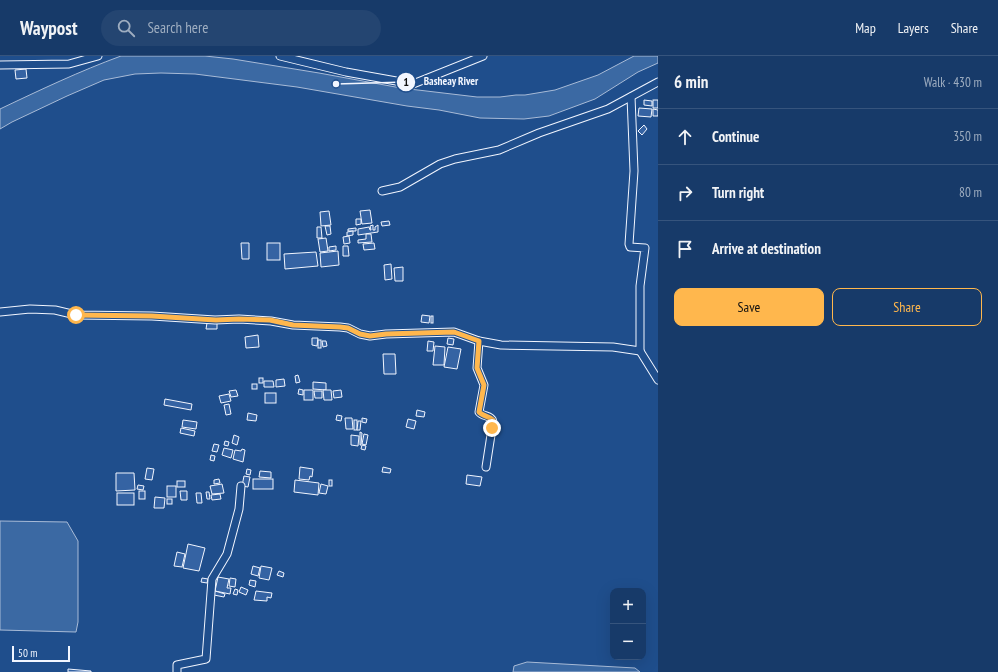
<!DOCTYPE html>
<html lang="en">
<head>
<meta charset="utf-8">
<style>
  body { margin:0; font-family:"PT Sans Narrow",sans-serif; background:#244571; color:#f1f3f6 }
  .controls { position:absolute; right:12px; bottom:12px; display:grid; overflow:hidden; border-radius:8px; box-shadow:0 4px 16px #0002 }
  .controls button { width:36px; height:36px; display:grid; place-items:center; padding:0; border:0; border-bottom:1px solid #36547d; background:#173a69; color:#f1f3f6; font:20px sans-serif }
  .scale { position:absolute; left:12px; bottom:10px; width:58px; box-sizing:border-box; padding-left:4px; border:2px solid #f2f6ff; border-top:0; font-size:11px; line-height:14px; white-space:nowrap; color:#f2f6ff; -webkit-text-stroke:3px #1f4e8c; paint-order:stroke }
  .stop { position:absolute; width:12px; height:12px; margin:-9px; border:3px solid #ffb74d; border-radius:50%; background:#fff }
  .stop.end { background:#ffb74d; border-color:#fff; box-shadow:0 1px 4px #0008 }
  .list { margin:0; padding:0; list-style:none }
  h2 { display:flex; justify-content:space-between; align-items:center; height:52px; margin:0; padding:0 16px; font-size:17px }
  h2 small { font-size:13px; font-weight:400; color:#9eadc0 }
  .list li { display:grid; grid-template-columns:26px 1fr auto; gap:12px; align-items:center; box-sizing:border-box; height:56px; padding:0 16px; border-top:1px solid #36547d }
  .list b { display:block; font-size:15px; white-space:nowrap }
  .list em { font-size:13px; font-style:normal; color:#9eadc0 }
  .actions { display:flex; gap:8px; padding:12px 16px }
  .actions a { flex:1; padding:9px 0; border:1px solid #ffb74d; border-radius:8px; text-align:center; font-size:14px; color:#ffb74d }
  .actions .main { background:#ffb74d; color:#111 }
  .icon { flex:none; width:22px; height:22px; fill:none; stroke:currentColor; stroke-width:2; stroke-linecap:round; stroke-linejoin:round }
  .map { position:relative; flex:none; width:658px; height:616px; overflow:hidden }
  header { display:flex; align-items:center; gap:24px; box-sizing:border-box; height:56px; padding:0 20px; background:#173a69; border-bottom:1px solid #36547d }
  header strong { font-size:19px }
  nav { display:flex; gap:22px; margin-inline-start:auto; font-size:14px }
  .search { width:280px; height:36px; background:#244571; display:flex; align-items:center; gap:10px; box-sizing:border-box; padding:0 14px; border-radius:22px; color:#9eadc0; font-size:15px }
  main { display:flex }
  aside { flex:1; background:#173a69 }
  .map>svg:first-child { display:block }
</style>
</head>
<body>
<header>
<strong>Waypost</strong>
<div class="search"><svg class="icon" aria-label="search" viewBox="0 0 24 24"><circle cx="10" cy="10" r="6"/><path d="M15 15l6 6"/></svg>Search here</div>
<nav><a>Map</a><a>Layers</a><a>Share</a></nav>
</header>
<main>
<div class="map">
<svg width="658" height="616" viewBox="0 0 658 616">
  <rect width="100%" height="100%" fill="#1f4e8c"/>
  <g fill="#3b69a3" stroke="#a8bbd7">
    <path d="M121,0H205L233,3L319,17L401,32L477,41H500L516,39H525L555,34L598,19L634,0H658V7L638,16L595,43L549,60L524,63L480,62L439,54L407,50L297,31L195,18L161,17L135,18L104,24L67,40L12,66L0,73V53C40,34 80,15 121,0Z"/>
    <polygon points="0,465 67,466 78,485 78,566 76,576 0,574"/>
    <polygon points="527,606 635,612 640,616 513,616 514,610"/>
  </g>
  <g fill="#3563a3" stroke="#f2f6ff">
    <polygon points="26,13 27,22 16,23 15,14"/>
    <polygon points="644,44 652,45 652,50 644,49"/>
    <rect x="653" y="44" width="5" height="8"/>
    <polygon points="639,52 652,53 651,61 638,60"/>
    <polygon points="653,53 658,54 658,60 653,60"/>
    <polygon points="644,69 647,73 642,79 638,75"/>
    <polygon points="370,154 372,167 362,168 360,155"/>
    <polygon points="329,155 331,169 321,170 320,156"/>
    <polygon points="356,163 361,163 361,168 356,169"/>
    <polygon points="389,165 390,169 382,170 381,166"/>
    <polygon points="373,169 373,174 375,174 375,171 378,169 378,176 358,179 358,173 369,171 370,174 371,174 370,170"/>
    <polygon points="325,170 330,170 331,178 327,179"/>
    <polygon points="317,171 321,171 322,182 317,182"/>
    <polygon points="356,172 356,175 348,175 348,173"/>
    <polygon points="353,175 353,179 347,180 347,176"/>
    <polygon points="366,178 371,178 372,186 358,187 358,184 366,183"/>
    <polygon points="349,180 350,187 344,188 343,181"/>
    <polygon points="326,182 328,195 320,196 318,183"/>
    <polygon points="241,187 249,187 249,203 242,203"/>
    <rect x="267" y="187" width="13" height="17"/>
    <polygon points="374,187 375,193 364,194 363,188"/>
    <polygon points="336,190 336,194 329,195 329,191"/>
    <polygon points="343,190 348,190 349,200 343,200"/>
    <polygon points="338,195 339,209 321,211 320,197"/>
    <polygon points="316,196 318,210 285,213 284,198"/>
    <polygon points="391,208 392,223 385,224 384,209"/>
    <polygon points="403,211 403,225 395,225 394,212"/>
    <polygon points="422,259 430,260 429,267 421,266"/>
    <rect x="431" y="260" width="2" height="7"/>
    <polygon points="207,267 217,267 217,273 206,273"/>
    <polygon points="258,279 259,291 246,292 245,281"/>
    <polygon points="312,282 318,282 317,290 312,289"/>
    <polygon points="448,282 454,283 453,289 447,288"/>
    <rect x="318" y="284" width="3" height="8"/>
    <polygon points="322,285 326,285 327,290 323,291"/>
    <polygon points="428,285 434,286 433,295 427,295"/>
    <polygon points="435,290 445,291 444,309 433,309"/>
    <polygon points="448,291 461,293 457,313 444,311"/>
    <polygon points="383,298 395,298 396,318 384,318"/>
    <polygon points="298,319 300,326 296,327 295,320"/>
    <rect x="259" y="322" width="4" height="5"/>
    <polygon points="284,323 285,330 276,331 276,324"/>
    <polygon points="264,325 273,325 274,331 264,331"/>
    <polygon points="313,326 326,327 326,334 313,333"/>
    <rect x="252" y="328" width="5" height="5"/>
    <polygon points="299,333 303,334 303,339 298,338"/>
    <polygon points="236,334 238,340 231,341 229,335"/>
    <rect x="304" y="334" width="9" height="10"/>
    <polygon points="323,334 331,334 332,344 324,344"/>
    <polygon points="341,334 342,341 334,342 333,335"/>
    <polygon points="314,335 322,335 322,342 315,342"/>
    <rect x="265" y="337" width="11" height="10"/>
    <polygon points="229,338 231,345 221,347 219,340"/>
    <polygon points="165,343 192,348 191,354 164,349"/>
    <polygon points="229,348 231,358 226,359 224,349"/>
    <polygon points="417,354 425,356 424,361 416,360"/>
    <polygon points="248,357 257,359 256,365 247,364"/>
    <polygon points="337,359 342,360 341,365 336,364"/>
    <polygon points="345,362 352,362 353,373 346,373"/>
    <polygon points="362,362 367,363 366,367 362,366"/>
    <polygon points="408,363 416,365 414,373 406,371"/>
    <polygon points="183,364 197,366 196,373 182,371"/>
    <rect x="354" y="364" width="3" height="10"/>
    <polygon points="358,365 361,365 360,374 357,374"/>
    <polygon points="181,372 195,375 194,380 180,377"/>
    <polygon points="360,376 362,377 361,389 360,389"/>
    <polygon points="364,378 368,379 366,389 362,388"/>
    <polygon points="234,379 239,381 237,389 232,387"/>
    <polygon points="351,379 359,380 358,390 351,389"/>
    <polygon points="225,385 229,386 228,390 224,389"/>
    <polygon points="214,388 219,389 217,396 212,395"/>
    <polygon points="362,389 366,390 365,394 361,393"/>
    <polygon points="224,392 233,394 231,402 222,399"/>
    <polygon points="242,393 245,394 243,406 233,403 235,394 241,395"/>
    <polygon points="211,399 215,400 214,405 210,404"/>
    <polygon points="300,411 313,413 312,421 310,420 309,424 299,423"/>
    <polygon points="383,411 391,413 390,417 382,416"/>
    <polygon points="147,412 154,413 152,424 145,423"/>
    <polygon points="247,413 251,414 250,419 246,418"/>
    <polygon points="260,415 271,416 271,422 259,421"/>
    <polygon points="116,417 134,417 135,434 116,435"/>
    <polygon points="467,419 482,421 480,430 466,428"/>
    <polygon points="244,420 250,421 248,431 242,430"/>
    <polygon points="219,423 220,427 214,428 214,424"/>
    <rect x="253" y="423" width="20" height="10"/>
    <polygon points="295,424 319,427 318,439 294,436"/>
    <rect x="329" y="424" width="3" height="6"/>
    <rect x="177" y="425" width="8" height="6"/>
    <polygon points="222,428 224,437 212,438 210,430"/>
    <polygon points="321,428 328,430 326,438 319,437"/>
    <polygon points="138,429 144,430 143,434 137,433"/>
    <rect x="167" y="430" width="9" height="11"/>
    <rect x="139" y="435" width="6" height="8"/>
    <polygon points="180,435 187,435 187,444 181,444"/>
    <polygon points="206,436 209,436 210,443 207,443"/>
    <rect x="117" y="437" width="17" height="12"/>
    <polygon points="196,437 201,437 202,447 197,447"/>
    <polygon points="220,438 221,443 212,444 211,439"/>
    <polygon points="155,441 165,442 164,452 154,452"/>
    <rect x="167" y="443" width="5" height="5"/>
    <polygon points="188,488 205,492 199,515 183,512"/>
    <polygon points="177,496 185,498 182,511 174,510"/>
    <polygon points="253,510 260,512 258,520 251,518"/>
    <polygon points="261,510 272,512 269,524 259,522"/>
    <polygon points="279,515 284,517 283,521 277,519"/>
    <polygon points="218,521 229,523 227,532 231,532 230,538 215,535"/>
    <polygon points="202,522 208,523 207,527 201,526"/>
    <polygon points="230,522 236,523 235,531 229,530"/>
    <polygon points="250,524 256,525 255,531 249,529"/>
    <polygon points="241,531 248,534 246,539 239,536"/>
    <polygon points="235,533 238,534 237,539 233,538"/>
    <polygon points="215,535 225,538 224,541 214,539"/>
    <polygon points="256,535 272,537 271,542 267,541 267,545 254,544"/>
    <polygon points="68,613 91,615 91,616 68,616"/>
  </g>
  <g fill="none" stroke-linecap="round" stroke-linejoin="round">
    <g stroke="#f2f6ff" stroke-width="9">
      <g id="street">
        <polyline points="280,0 346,16 413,28 483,0"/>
        <polyline points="0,9 69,8 98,0"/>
        <polyline points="382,135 400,131 440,108 455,103 499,94 539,77 608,53 658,26"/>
        <polyline points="0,256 30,253 55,254 76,259 152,260 215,264 239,263 271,265 293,269 340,271 348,272 360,278 370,280 386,278 454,276 479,285 501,289 613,291 640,295 640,230 645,192 630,191 629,188 634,115 631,41"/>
        <path d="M479,285L477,312L484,329L479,356C483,361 492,359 493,366L486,411"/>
        <polyline points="640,295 658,324"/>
        <polyline points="177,616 177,609 206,603 212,523 227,498 239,453 241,430"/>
      </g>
    </g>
    <use href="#street" stroke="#1f4e8c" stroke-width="7"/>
  </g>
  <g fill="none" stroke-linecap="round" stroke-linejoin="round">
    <path stroke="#ffb74d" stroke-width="5" d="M76,259L152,260L216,264L239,263L270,264L293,269L340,271L348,272L360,278L370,280L386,278L454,276L479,285L477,312L484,329L479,356C482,360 489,360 493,364L492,372"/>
  </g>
  <path fill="none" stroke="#f2f6ff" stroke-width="1.5" d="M336 28L406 26"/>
  <g fill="#f2f6ff" stroke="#1f4e8c" stroke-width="1.5">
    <circle cx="336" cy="28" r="4"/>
    <circle cx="406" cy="26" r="10"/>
  </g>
  <g font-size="12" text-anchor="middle" font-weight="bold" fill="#111">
    <text x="406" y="30">1</text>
  </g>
  <g font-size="11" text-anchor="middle" font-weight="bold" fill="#f2f6ff" stroke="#1f4e8c" stroke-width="3" stroke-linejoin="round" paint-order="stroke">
    <text x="451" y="29">Basheay River</text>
  </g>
</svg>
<div class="controls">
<button>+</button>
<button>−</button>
</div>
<div class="scale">50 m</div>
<div class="stop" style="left:76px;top:259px"></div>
<div class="stop end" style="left:492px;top:372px"></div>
</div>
<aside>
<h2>6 min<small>Walk · 430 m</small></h2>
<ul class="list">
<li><svg class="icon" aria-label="ahead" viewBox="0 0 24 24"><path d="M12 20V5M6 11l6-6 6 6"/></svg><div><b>Continue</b></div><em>350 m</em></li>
<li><svg class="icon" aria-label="right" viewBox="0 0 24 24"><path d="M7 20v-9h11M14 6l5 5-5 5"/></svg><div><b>Turn right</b></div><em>80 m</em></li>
<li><svg class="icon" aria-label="arrive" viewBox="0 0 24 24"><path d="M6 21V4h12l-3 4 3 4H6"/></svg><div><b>Arrive at destination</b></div></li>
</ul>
<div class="actions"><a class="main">Save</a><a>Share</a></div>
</aside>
</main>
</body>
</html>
